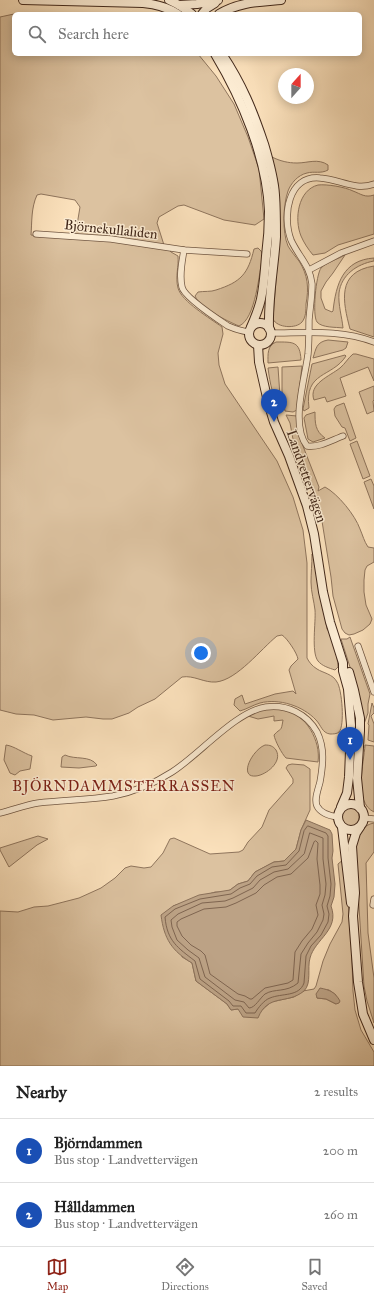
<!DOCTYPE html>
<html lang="en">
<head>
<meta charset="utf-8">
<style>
  body { margin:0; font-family:"IM FELL Great Primer",serif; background:#f6f6f6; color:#222 }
  .compass { position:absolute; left:278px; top:68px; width:36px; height:36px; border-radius:50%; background:#fff; box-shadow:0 2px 10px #0003; rotate:21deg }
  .you { position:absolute; left:201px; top:653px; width:14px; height:14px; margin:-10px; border:3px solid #fff; border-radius:50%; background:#1a73e8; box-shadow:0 0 0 6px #1a73e833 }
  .badge { display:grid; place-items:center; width:26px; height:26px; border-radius:50%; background:#8f2418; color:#fff; font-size:13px; font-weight:700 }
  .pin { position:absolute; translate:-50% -33px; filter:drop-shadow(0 1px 2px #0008) }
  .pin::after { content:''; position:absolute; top:21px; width:14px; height:12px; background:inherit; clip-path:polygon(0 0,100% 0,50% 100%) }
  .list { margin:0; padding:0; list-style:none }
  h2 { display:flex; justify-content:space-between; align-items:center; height:52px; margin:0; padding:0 16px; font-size:17px }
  h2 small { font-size:13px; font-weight:400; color:#767676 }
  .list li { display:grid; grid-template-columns:26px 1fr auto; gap:12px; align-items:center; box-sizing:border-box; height:64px; padding:0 16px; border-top:1px solid #e0e0e0 }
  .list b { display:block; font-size:15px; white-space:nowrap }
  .list p { margin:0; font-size:13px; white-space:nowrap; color:#767676 }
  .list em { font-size:13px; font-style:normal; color:#767676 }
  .icon { flex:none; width:22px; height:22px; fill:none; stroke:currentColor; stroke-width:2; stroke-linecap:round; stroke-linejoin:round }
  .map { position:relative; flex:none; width:374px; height:1066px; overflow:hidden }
  .search { position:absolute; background:#fff; box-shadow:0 2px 10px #0003; left:12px; right:12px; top:12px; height:44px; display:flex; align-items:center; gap:10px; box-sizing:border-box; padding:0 14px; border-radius:6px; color:#767676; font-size:15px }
  .sheet { height:180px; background:#fff }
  nav { display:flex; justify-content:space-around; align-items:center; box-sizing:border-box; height:56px; border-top:1px solid #e0e0e0; background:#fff; font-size:11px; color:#767676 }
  nav a { display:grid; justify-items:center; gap:2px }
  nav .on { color:#8f2418 }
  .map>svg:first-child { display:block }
</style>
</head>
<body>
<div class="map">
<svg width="374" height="1066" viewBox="0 0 374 1066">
  <rect width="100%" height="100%" fill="#fbe1bc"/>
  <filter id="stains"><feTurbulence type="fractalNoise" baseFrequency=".005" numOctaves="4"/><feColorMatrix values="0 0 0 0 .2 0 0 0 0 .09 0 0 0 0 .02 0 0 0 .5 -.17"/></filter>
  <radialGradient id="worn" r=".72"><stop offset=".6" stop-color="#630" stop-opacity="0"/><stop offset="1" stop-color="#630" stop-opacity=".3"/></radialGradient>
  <g fill="#dcc2a0" stroke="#8f755d" fill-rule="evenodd">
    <path d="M14,14V54H198L216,76L234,104L248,137L259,169L264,219L255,225L224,220L184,205L178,206L159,217L157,223L164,245L171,252L178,256C179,266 175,277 178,288C181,301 211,319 222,327L223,334L218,353L219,365L225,384L277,461L293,497L303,530L307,563V658C309,662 312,666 317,669C323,673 333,674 337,682C342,689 345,726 339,732C337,734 333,734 330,734C322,733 321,725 316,720C303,706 279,698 260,703C253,705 247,709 240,711L234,705L235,699L242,695L245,704L275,694L293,691L296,694L289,670L291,666L298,659C297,653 287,638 282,635L277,636C261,649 237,680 216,682C204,683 194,675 182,677L155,699L138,707L129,713L112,719H103L86,717L53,720L34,715L16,714L0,710V17ZM41,194L75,200L80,207L76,231L72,239L31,235C32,222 31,208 37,195Z"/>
    <path d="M272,157C280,161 288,163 297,163C308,163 318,158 328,165V170C321,174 314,171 307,173C298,175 291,183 288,191C283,205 282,232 288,246C291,251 295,256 299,261C308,275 309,288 306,304C306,310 306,317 302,322C296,329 277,328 273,319L280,229L278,184Z"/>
    <path d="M318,185C327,184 345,187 353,191C361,194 365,198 374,195V234L338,245L325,253L313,255C308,249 304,243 301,236C294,219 298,190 318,185Z"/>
    <path d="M258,248L261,251L263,255C259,272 256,319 239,326C227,321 200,308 195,296L198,292C204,291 211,292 216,290C241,282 248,274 254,249Z"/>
    <path d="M345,255L333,273L326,282L321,291V298L325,309L332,312L333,311C336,284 343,260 374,258V261C357,264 341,275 339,293C338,305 342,317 343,328C336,327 322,328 317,322C312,315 316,275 321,268C327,262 338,259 345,255Z"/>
    <path d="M374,266V337L350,329C343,302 336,272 374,266Z"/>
    <path d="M328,340L348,342L346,348L343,350L313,358C316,349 316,342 328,340Z"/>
    <path d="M276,342C293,342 300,341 301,360L268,363C268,354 267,346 276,342Z"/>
    <path d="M353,354H356L374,359V381L368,367L340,378L346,396L327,402L325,397L314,400C308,384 330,376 340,368C345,364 348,358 353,354Z"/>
    <path d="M345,355L346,356C332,378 304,371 309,408L304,411L303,409L312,364Z"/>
    <polygon points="302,366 297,410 293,412 285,411 282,391 282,367"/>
    <path d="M278,367L281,411C273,398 270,384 268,368Z"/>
    <polygon points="374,386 374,400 373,401 374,411 367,414 359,392"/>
    <polygon points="344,403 356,438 350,441 345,428 342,427 335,416 334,409 336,406"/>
    <path d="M315,412C315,423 315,431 325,438L313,442L308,439L304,418L306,415Z"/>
    <path d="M286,415L297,416L301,441L319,487L318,491L325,487C338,494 355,515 360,529C363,536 364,541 368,547L374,548V562L367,566L365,570L364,580V592L366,605L372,619L370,624L363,630L354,634L349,635L345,633L342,629L333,596L331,577L321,515L316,498L311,491L295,450L290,423Z"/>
    <polygon points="357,441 370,476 363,479 350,444"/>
    <polygon points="371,479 374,486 374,509 364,482"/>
    <path d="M312,554L315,559L327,629C335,638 337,656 338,667L335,670C329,668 322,666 318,661C311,652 316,622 315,610C314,601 311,592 311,582C311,573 312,564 312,554Z"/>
    <polygon points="350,637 370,694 368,704 368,713 364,724 359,695 341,639 347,639"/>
    <polygon points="372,703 374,708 374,713 371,716 374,724 374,742 368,740 369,725 368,724"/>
    <path d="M265,708C271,709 278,708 284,709C306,714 321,741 318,762L286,758C282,754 275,741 274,735C281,727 281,733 283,720L274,721V716L258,719L248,716Z"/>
    <path d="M6,745C14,746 23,753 32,756L30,769L20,771L15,775L10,773L4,760Z"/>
    <path d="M265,745C270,745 273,746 276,750C283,762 266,775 256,776C238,778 252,750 265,745Z"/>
    <path d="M365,745L374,746V812C353,802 364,763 365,745Z"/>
    <path d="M65,755C75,760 90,755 97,765L96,766L79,768L61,767L62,757Z"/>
    <path d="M292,764L304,765L310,769V810L301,830L296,849L284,861L274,862L255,872L248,881L238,884L230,890L224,892H215L173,906L182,957L192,963L196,981L227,1004L231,1010L238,1009L261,1011L271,1002L294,997L303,991L314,989L316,986L323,961L330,944L342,922L343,914L338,864L344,859L351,932L353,991L355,1010L361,1030L374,1052V1066H0V911L18,912L34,907L48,906L79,898L101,888L115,878L125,868L131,866L144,868L151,867L163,853L170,839L174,838L210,854L239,852L243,850L248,842L262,827L269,810L293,783V779L286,768L288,765ZM320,989L329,990L336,995V1004L326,999L317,998Z"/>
    <circle cx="350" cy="817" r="9"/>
    <path d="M374,823V852L366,863L368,933L374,978V1023L367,1001L364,986L355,844C360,834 362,825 374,823Z"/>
    <polygon points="38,836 48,839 37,845 9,867 0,850 0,848"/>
  </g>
  <g fill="#bca285" stroke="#8b715a">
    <path d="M306,820L330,830L332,834L333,851L332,858L335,884L334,897L331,906C340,930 315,939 310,958C307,968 312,983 304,991C287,1005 268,993 258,1018L243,1017L238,1009L231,1010L227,1004L196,981L192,963C172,951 164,939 161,915L173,906L199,895L230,890L238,884L248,881L255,872L270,864L274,862L284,861L296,849L301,830Z"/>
    <path d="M320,988C330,990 335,992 340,1001L339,1003L336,1004L326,999L317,998L316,994Z"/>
  </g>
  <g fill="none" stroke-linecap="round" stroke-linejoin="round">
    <g stroke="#7f6550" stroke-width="1">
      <path d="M308,826L326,833L328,836V858L331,884L330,896L327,906L329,914L328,922L321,935L311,946L306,956L304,983C299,997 282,993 270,998C264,1000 258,1008 255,1013H246L241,1006H233L229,1001L200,979L195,961C178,948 167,941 165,917L175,909L200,899L231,894L240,888L250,884L257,876L272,867L286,865L299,851L304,831Z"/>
      <path d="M310,833L323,838V859L326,884L325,895L322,905L324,914L323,920L317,932L308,943L301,954L298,983C286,993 275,988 265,994C260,998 255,1008 249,1008L244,1002L235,1000L205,977L199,958L188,950L177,940L172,927L171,920L178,914L202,903L225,901L233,898L253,888L260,880L274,872L288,869L304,854Z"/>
      <polygon points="316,841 318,843 317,859 320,885 320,894 316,905 318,915 312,929 302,941 295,952 293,980 288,983 265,988 252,999 250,999 245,996 238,994 210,974 205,955 201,951 191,945 182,936 177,926 177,922 181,919 204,909 226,907 236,903 256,893 264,885 277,877 291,874 308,858 314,842"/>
    </g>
    <g stroke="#705642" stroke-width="7">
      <g id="street">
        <polyline points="36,234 111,239 184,250 247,254"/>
        <path d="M184,250C182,262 179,275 182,287C184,297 219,320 228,326C235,329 241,331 249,332"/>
        <polyline points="309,270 341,253 374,241"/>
        <path d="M271,333C305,333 341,329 374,342"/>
        <path d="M343,436C332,440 319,448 307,446C290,425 305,379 308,354C309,343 309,331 309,320C310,308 312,296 312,284C310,265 298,256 291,240C282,216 288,175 320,178C339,179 355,191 374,184"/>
        <polyline points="358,646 374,692"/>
        <path d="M0,813C13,810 25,805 38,803C63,800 89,800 113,796C133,792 155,783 172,772C199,755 236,711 266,707C287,704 307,714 317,732C325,748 323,765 320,782C318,790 314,799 317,806C321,814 330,816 338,817"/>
        <polyline points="364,818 374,819"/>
        <polyline points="373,905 374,899"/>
      </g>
    </g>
    <g stroke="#42281a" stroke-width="10">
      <g id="secondary">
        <path d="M23,0L143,3C155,4 167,7 178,14"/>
        <polyline points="169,0 179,5 192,14"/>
        <polyline points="179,5 197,4 218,0"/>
        <polyline points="202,14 207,8 215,3"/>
        <path d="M219,14C239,2 259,2 281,0"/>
        <path d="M215,54C242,99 267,158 269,211C269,226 268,241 266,256C265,270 264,285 261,299C259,308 255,318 251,327"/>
        <path d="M222,54C242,84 253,111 264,144C269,161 274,178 275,195C276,209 276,223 276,237C274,268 268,297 269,328"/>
        <circle cx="260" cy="334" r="11"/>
        <polyline points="258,345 259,362 268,402 274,422 289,456 307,506 314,534 323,592 330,622 343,663 343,671 348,689 351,725 349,777 347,793 341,807"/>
        <polyline points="349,672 354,690 360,718 360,731 357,778 360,808"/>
        <circle cx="351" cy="817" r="13"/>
        <polyline points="342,827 351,903"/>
        <polyline points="360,827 356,833 352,846 355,893 353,916 358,982 363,1014 374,1040"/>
      </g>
    </g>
    <use href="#street" stroke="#fcecd3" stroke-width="5.5"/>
    <use href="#secondary" stroke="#fcecd3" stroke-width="8"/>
  </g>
  <g text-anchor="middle" stroke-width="3" stroke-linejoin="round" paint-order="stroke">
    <g font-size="14" fill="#42281a" stroke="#fcecd3">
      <text transform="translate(111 229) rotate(6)" y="5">Björnekullaliden</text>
      <text transform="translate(307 476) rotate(71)" y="5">Landvettervägen</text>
    </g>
    <g font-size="15" letter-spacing="1" fill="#7a1f14" stroke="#fcecd3">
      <text x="124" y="791">BJÖRNDAMMSTERRASSEN</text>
    </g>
  </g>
  <rect width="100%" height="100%" filter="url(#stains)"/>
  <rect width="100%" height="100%" fill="url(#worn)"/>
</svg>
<svg class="compass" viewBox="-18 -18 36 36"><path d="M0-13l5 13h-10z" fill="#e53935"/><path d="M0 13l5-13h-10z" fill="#767676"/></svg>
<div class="you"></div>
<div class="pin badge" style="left:350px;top:760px;background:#1a4fb4">1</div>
<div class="pin badge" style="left:274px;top:422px;background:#1a4fb4">2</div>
<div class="search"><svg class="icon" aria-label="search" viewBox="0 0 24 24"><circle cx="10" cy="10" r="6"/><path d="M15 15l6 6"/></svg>Search here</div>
</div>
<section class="sheet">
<h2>Nearby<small>2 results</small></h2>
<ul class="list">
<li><span class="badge" style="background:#1a4fb4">1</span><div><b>Björndammen</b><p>Bus stop · Landvettervägen</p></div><em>200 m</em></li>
<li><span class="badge" style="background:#1a4fb4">2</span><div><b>Hålldammen</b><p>Bus stop · Landvettervägen</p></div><em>260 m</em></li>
</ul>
</section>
<nav>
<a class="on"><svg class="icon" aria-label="map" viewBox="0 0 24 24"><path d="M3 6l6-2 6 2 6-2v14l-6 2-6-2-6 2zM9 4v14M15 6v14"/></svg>Map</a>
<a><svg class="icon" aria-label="directions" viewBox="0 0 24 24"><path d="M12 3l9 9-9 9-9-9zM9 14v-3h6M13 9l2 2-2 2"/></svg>Directions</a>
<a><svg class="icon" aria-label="saved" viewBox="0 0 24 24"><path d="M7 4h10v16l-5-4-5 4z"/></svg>Saved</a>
</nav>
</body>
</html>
